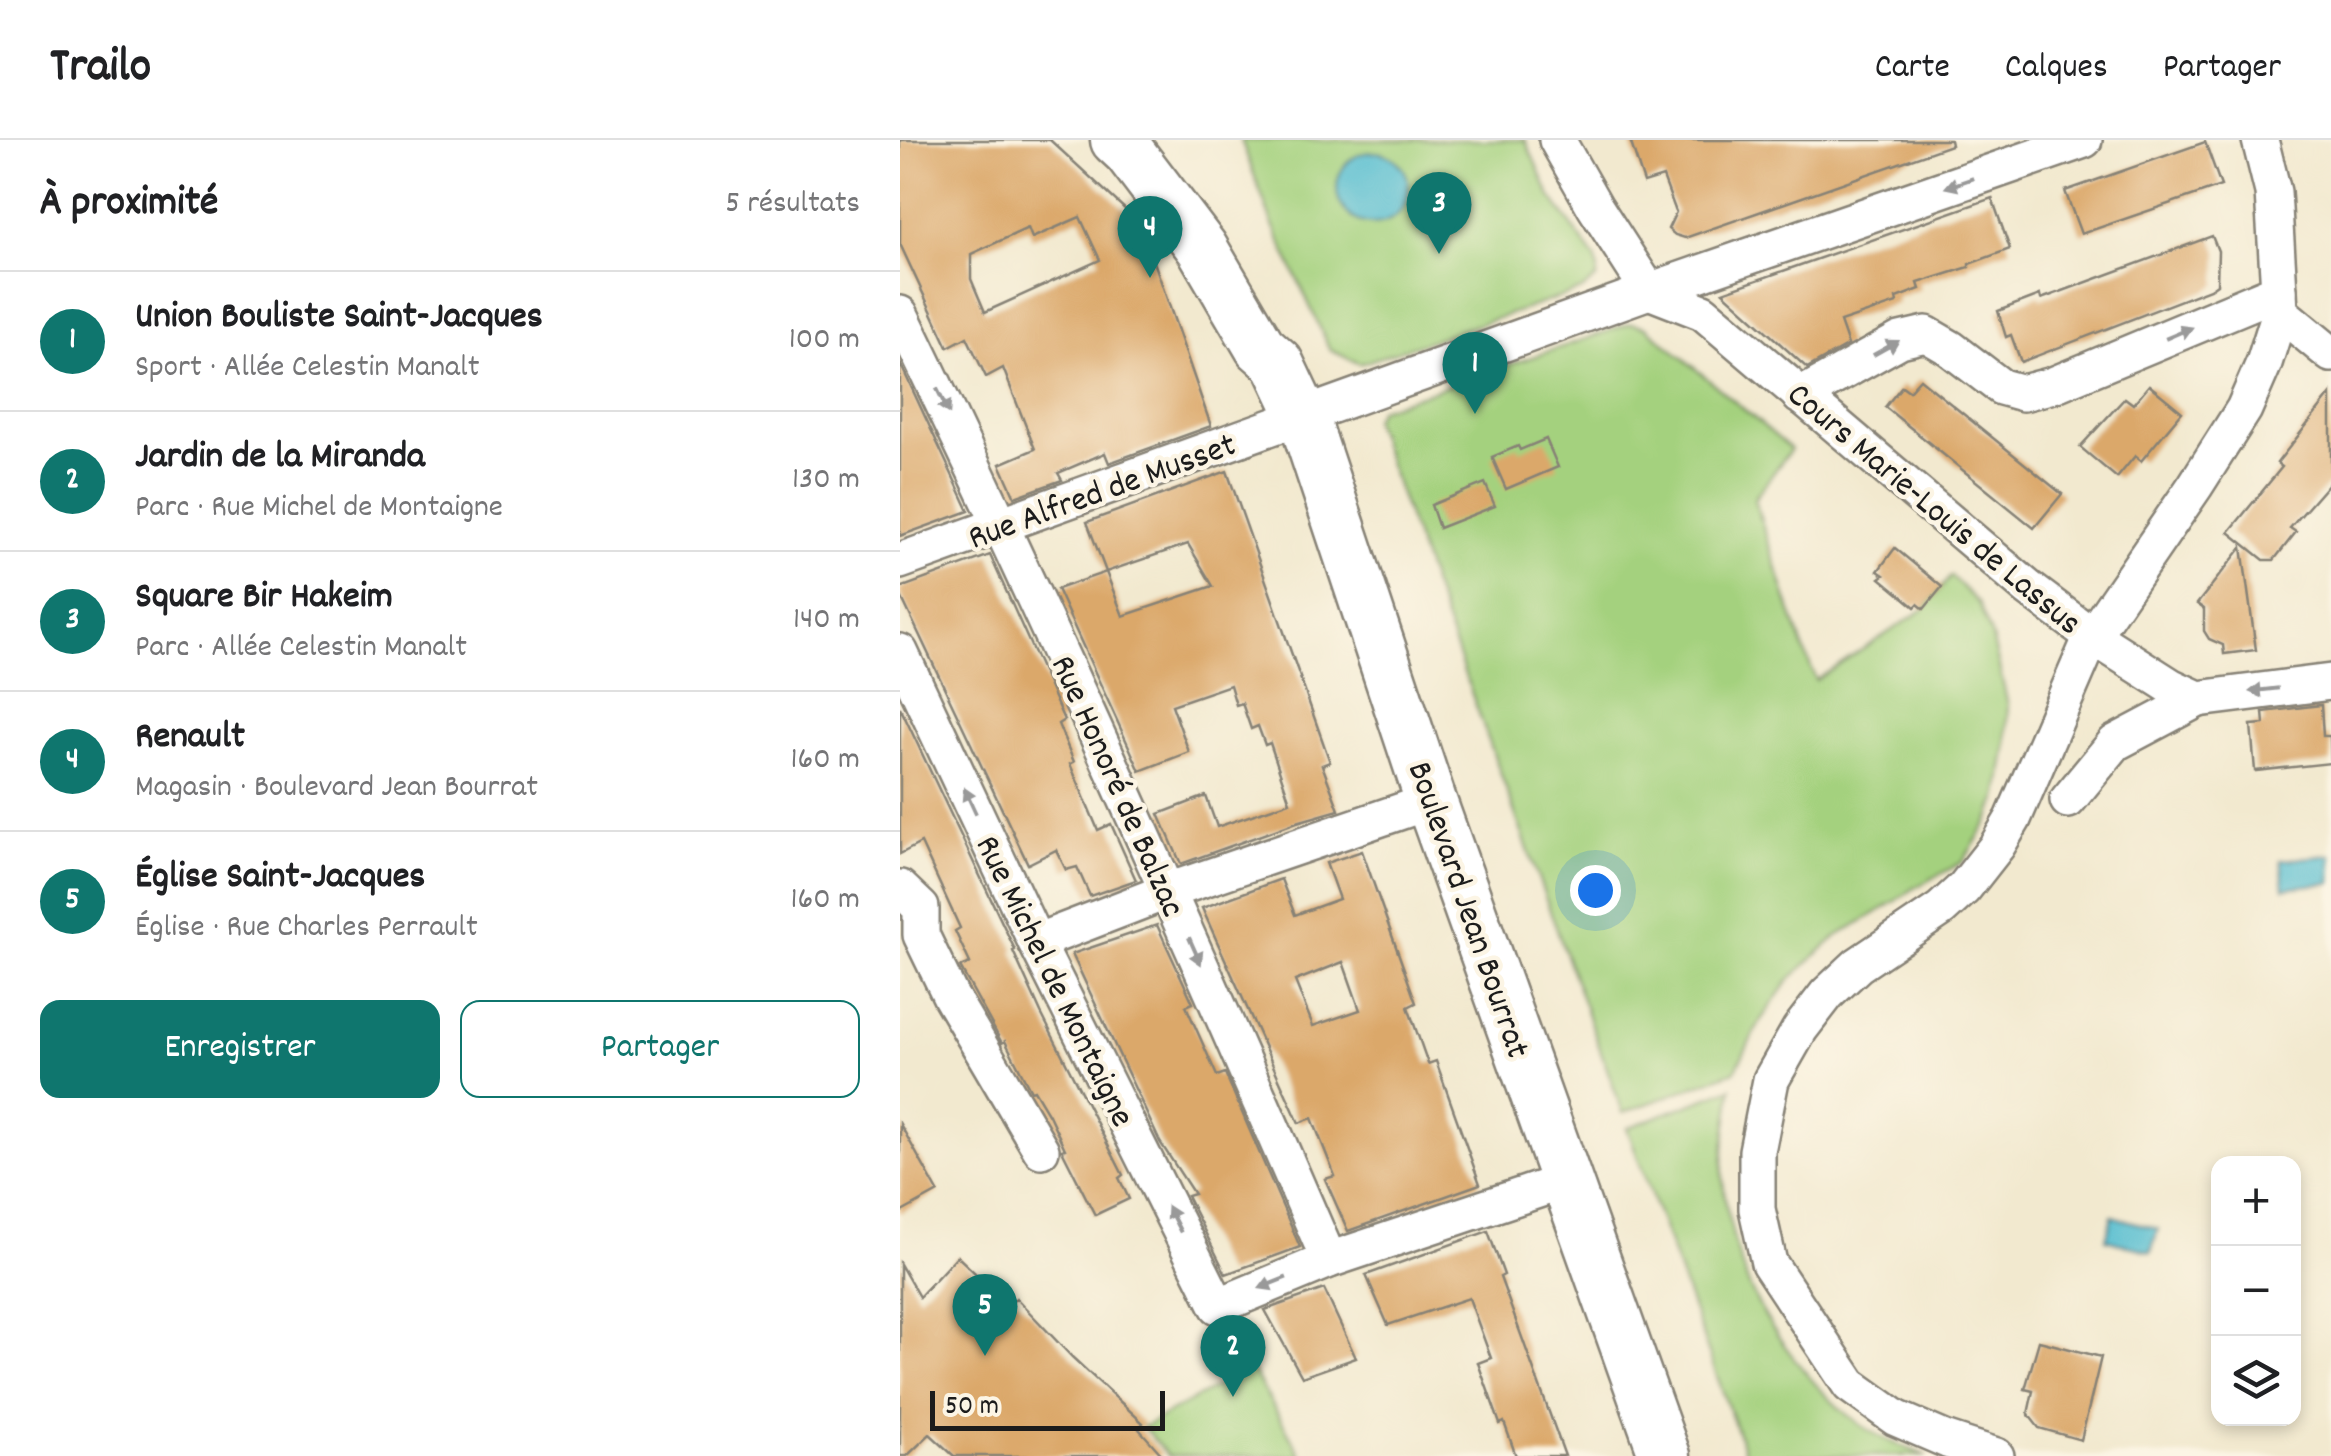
<!DOCTYPE html>
<html lang="fr">
<head>
<meta charset="utf-8">
<style>
  body { margin:0; font-family:Dekko,sans-serif; background:#f6f6f6; color:#202124 }
  .controls { position:absolute; right:30px; bottom:30px; display:grid; overflow:hidden; border-radius:20px; box-shadow:0 5px 15px #0003 }
  .controls button { width:90px; height:90px; display:grid; place-items:center; padding:0; border:0; border-bottom:2px solid #e0e0e0; background:#fff; color:#202124; font:50px sans-serif }
  .scale { position:absolute; left:30px; bottom:25px; width:235px; box-sizing:border-box; padding-left:10px; border:5px solid #1c1c1c; border-top:0; font-size:28px; line-height:35px; white-space:nowrap; color:#1c1c1c; -webkit-text-stroke:8px #fcf5e5; paint-order:stroke }
  .you { position:absolute; left:695px; top:750px; width:35px; height:35px; margin:-25px; border:8px solid #fff; border-radius:50%; background:#1a73e8; box-shadow:0 0 0 15px #1a73e833 }
  .badge { display:grid; place-items:center; width:65px; height:65px; border-radius:50%; background:#0f766e; color:#fff; font-size:32px; font-weight:700 }
  .pin { position:absolute; translate:-50% -82px; filter:drop-shadow(0 2px 5px #0008) }
  .pin::after { content:''; position:absolute; top:52px; width:35px; height:30px; background:inherit; clip-path:polygon(0 0,100% 0,50% 100%) }
  .list { margin:0; padding:0; list-style:none }
  h2 { display:flex; justify-content:space-between; align-items:center; height:130px; margin:0; padding:0 40px; font-size:42px }
  h2 small { font-size:32px; font-weight:400; color:#757577 }
  .list li { display:grid; grid-template-columns:65px 1fr auto; gap:30px; align-items:center; box-sizing:border-box; height:140px; padding:0 40px; border-top:2px solid #e0e0e0 }
  .list b { display:block; font-size:38px; white-space:nowrap }
  .list p { margin:0; font-size:32px; white-space:nowrap; color:#757577 }
  .list em { font-size:32px; font-style:normal; color:#757577 }
  .actions { display:flex; gap:20px; padding:30px 40px }
  .actions a { flex:1; padding:22px 0; border:2px solid #0f766e; border-radius:20px; text-align:center; font-size:35px; color:#0f766e }
  .actions .main { background:#0f766e; color:#fff }
  .icon { flex:none; width:55px; height:55px; fill:none; stroke:currentColor; stroke-width:2; stroke-linecap:round; stroke-linejoin:round }
  .map { position:relative; flex:none; width:1431px; height:1316px; overflow:hidden }
  header { display:flex; align-items:center; gap:60px; box-sizing:border-box; height:140px; padding:0 50px; background:#fff; border-bottom:2px solid #e0e0e0 }
  header strong { font-size:48px }
  nav { display:flex; gap:55px; margin-inline-start:auto; font-size:35px }
  main { display:flex }
  aside { flex:1; background:#fff }
  .map>svg:first-child { display:block }
</style>
</head>
<body>
<header>
<strong>Trailo</strong>
<nav><a>Carte</a><a>Calques</a><a>Partager</a></nav>
</header>
<main>
<aside>
<h2>À proximité<small>5 résultats</small></h2>
<ul class="list">
<li><span class="badge">1</span><div><b>Union Bouliste Saint-Jacques</b><p>Sport · Allée Celestin Manalt</p></div><em>100 m</em></li>
<li><span class="badge">2</span><div><b>Jardin de la Miranda</b><p>Parc · Rue Michel de Montaigne</p></div><em>130 m</em></li>
<li><span class="badge">3</span><div><b>Square Bir Hakeim</b><p>Parc · Allée Celestin Manalt</p></div><em>140 m</em></li>
<li><span class="badge">4</span><div><b>Renault</b><p>Magasin · Boulevard Jean Bourrat</p></div><em>160 m</em></li>
<li><span class="badge">5</span><div><b>Église Saint-Jacques</b><p>Église · Rue Charles Perrault</p></div><em>160 m</em></li>
</ul>
<div class="actions"><a class="main">Enregistrer</a><a>Partager</a></div>
</aside>
<div class="map">
<svg width="1431" height="1316" viewBox="0 0 1431 1316">
  <rect width="100%" height="100%" fill="#fcf5e5"/>
  <filter id="ink" filterUnits="userSpaceOnUse"><feTurbulence type="fractalNoise" baseFrequency=".01" numOctaves="2"/><feDisplacementMap in="SourceGraphic" scale="20" xChannelSelector="R" yChannelSelector="G"/><feConvolveMatrix kernelMatrix="1 2 1 2 8 2 1 2 1" color-interpolation-filters="sRGB"/></filter>
  <filter id="wash" filterUnits="userSpaceOnUse"><feTurbulence type="fractalNoise" baseFrequency=".0048" numOctaves="4" result="noise"/><feDisplacementMap in="SourceGraphic" scale="40" xChannelSelector="R" yChannelSelector="G"/><feGaussianBlur stdDeviation="2.25" result="paint"/><feColorMatrix in="noise" values="0 0 0 0 0 0 0 0 0 0 0 0 0 0 0 0 0 1.4 0 .05"/><feComposite in="paint" operator="in"/></filter>
  <g filter="url(#wash)">
    <rect width="100%" height="100%" fill="#f2e9cf"/>
    <g fill="#a4d17e" stroke="#60764d" stroke-width="2.5">
      <polygon points="341,0 625,0 650,55 696,120 698,129 697,138 682,150 460,224 430,210 372,83"/>
      <polygon points="732,183 746,187 891,309 854,359 902,505 916,540 1024,469 1051,436 1078,463 1092,497 1108,565 1106,610 1099,655 1090,678 1063,722 1016,747 996,761 936,797 891,838 861,880 835,931 723,973 473,280 479,269"/>
      <path d="M832,948C829,977 821,1012 823,1040C826,1074 838,1122 852,1152C873,1196 923,1261 964,1287C984,1300 1006,1308 1027,1316H846L727,988Z"/>
      <polygon points="351,1228 402,1316 268,1316 243,1287"/>
    </g>
    <g fill="#54bdd0" stroke="#386c76" stroke-width="2.5">
      <circle cx="473" cy="48" r="36"/>
      <polygon points="1431,715 1431,743 1384,748 1381,720"/>
      <polygon points="1212,1076 1258,1089 1251,1112 1206,1099"/>
    </g>
    <g id="blocks">
      <g fill="#dba86b" fill-rule="evenodd">
        <path d="M0,0H150L241,84L311,286L209,323L205,313L158,333L162,340L115,357L100,324L135,309L103,228L86,237L67,197L48,207L0,104ZM180,77L200,120L85,172L71,139V114L128,88L132,98Z"/>
        <polygon points="730,0 1050,0 1051,5 785,98 775,95 768,89 776,72 763,37 744,43"/>
        <polygon points="1305,2 1321,46 1181,94 1165,51"/>
        <polygon points="1092,58 1110,109 1069,124 1069,127 1018,143 1020,149 996,158 997,163 940,182 948,205 907,228 823,152"/>
        <polygon points="1312,96 1318,111 1317,144 1310,149 1121,222 1111,195 1106,197 1098,171 1140,155 1141,159"/>
        <polygon points="0,223 69,371 0,396"/>
        <polygon points="1020,239 1162,354 1134,388 985,267 1002,246 1009,251"/>
        <polygon points="1249,245 1282,272 1241,321 1235,316 1217,338 1180,307 1225,258 1233,264"/>
        <polygon points="1431,254 1431,341 1390,388 1396,392 1374,420 1364,420 1329,392 1382,327 1377,323"/>
        <polygon points="646,299 658,327 606,349 592,317 618,306 620,310"/>
        <polygon points="327,331 430,622 422,625 439,670 397,682 281,724 259,674 306,656 317,687 390,662 370,603 365,605 358,586 351,589 342,563 336,565 330,545 272,565 289,612 240,631 157,449 206,432 223,476 313,446 288,404 206,432 187,382"/>
        <polygon points="585,343 595,366 539,388 531,365"/>
        <polygon points="1342,407 1356,510 1324,514 1323,505 1309,499 1304,491 1304,469 1297,464"/>
        <polygon points="995,408 1042,447 1024,469 1018,464 1015,467 980,438 984,435 978,431"/>
        <polygon points="90,415 164,580 158,584 174,622 170,624 198,690 211,684 236,740 190,756 177,727 166,730 156,710 128,724 0,454 0,448"/>
        <polygon points="1421,565 1423,596 1430,596 1431,623 1355,631 1351,585 1364,584 1363,572"/>
        <polygon points="0,567 115,810 113,811 141,873 223,1035 219,1038 229,1059 195,1075 162,1010 165,1009 149,975 134,950 131,951 105,901 102,903 60,827 70,823 55,791 60,788 21,703 0,714"/>
        <path d="M462,711L516,863L508,867L528,924L536,921L580,1044L448,1091L425,1039L435,1036L412,978L399,983L302,768L381,739L395,775L439,759L426,723ZM443,822L460,870L413,886L395,841Z"/>
        <polygon points="257,785 293,863 286,866 302,902 317,936 325,933 400,1107 326,1134 287,1056 294,1054 260,1002 172,814"/>
        <polygon points="0,984 38,1052 0,1073"/>
        <polygon points="588,1091 604,1135 600,1137 665,1316 616,1316 604,1282 600,1284 578,1223 591,1218 569,1158 488,1185 466,1135"/>
        <polygon points="57,1116 109,1165 116,1158 172,1217 243,1283 239,1289 263,1316 54,1316 30,1294 7,1316 0,1316 0,1124 19,1157"/>
        <polygon points="424,1149 456,1218 402,1237 365,1170"/>
        <polygon points="1139,1201 1201,1217 1181,1300 1139,1288 1128,1274 1133,1251 1125,1249"/>
      </g>
    </g>
  </g>
  <g filter="url(#ink)">
    <use href="#blocks" fill-opacity="0" stroke="#878276" stroke-width="2.5"/>
    <g fill="none" stroke-linecap="round" stroke-linejoin="round">
      <g stroke="#878276" stroke-width="40">
        <g id="street">
          <polyline points="657,0 695,67 749,151 803,172 1128,448 1192,496 1272,547 1298,559 1431,542"/>
          <polyline points="1380,172 1431,214"/>
          <path d="M0,174C151,485 292,802 429,1120"/>
          <polyline points="900,256 1000,200 1026,194 1050,208 1101,247 1123,253 1153,245 1379,151"/>
          <polyline points="0,421 749,151 1184,0"/>
          <polyline points="0,512 136,802 318,1166 429,1120 665,1041"/>
          <polyline points="1168,660 1215,603 1298,559"/>
          <polyline points="0,748 21,768 21,795 51,857 141,1010"/>
          <polyline points="136,802 268,751 531,661"/>
          <polyline points="1096,1316 1047,1300 996,1278 950,1245 869,1123 857,1069 857,1011 871,940 900,889 927,854 958,825 1041,769 1064,748 1097,706 1113,679 1192,496 1295,346 1344,269 1364,223 1380,172 1379,151 1373,52 1360,0"/>
        </g>
      </g>
      <g stroke="#878276" stroke-width="55">
        <polyline id="secondary" points="216,0 229,12 302,108 360,207 378,223 403,276 531,661 765,1316"/>
      </g>
      <use href="#street" stroke="#fff" stroke-width="35"/>
      <use href="#secondary" stroke="#fff" stroke-width="50"/>
    </g>
    <defs><path id="oneway-solid" d="M-6-.8H1V-3.2L6.5 0L1 3.2V.8H-6Z" transform="scale(2.5)"/></defs>
    <g fill="#999">
      <use href="#oneway-solid" transform="translate(1059 43) rotate(161)"/>
      <use href="#oneway-solid" transform="translate(1279 193) rotate(-23)"/>
      <use href="#oneway-solid" transform="translate(986 208) rotate(-29)"/>
      <use href="#oneway-solid" transform="translate(43 261) rotate(64)"/>
      <use href="#oneway-solid" transform="translate(1364 550) rotate(173)"/>
      <use href="#oneway-solid" transform="translate(70 661) rotate(-115)"/>
      <use href="#oneway-solid" transform="translate(295 811) rotate(66)"/>
      <use href="#oneway-solid" transform="translate(274 1079) rotate(-117)"/>
      <use href="#oneway-solid" transform="translate(373 1143) rotate(158)"/>
    </g>
  </g>
  <g text-anchor="middle" stroke-width="9" stroke-linejoin="round" paint-order="stroke">
    <g font-size="35" fill="#1c1c1c" stroke="#fcf5e5">
      <text transform="translate(201 349) rotate(-20)" y="12">Rue Alfred de Musset</text>
      <text transform="translate(1036 367) rotate(40)" y="12">Cours Marie-Louis de Lassus</text>
      <text transform="translate(220 645) rotate(66)" y="12">Rue Honoré de Balzac</text>
      <text transform="translate(571 769) rotate(71)" y="12">Boulevard Jean Bourrat</text>
      <text transform="translate(157 840) rotate(64)" y="12">Rue Michel de Montaigne</text>
    </g>
  </g>
</svg>
<div class="controls">
<button>+</button>
<button>−</button>
<button><svg class="icon" aria-label="layers" viewBox="0 0 24 24"><path d="M12 4l9 5-9 5-9-5zM3 14l9 5 9-5"/></svg></button>
</div>
<div class="scale">50 m</div>
<div class="you"></div>
<div class="pin badge" style="left:575px;top:274px">1</div>
<div class="pin badge" style="left:333px;top:1257px">2</div>
<div class="pin badge" style="left:539px;top:114px">3</div>
<div class="pin badge" style="left:250px;top:138px">4</div>
<div class="pin badge" style="left:85px;top:1216px">5</div>
</div>
</main>
</body>
</html>
